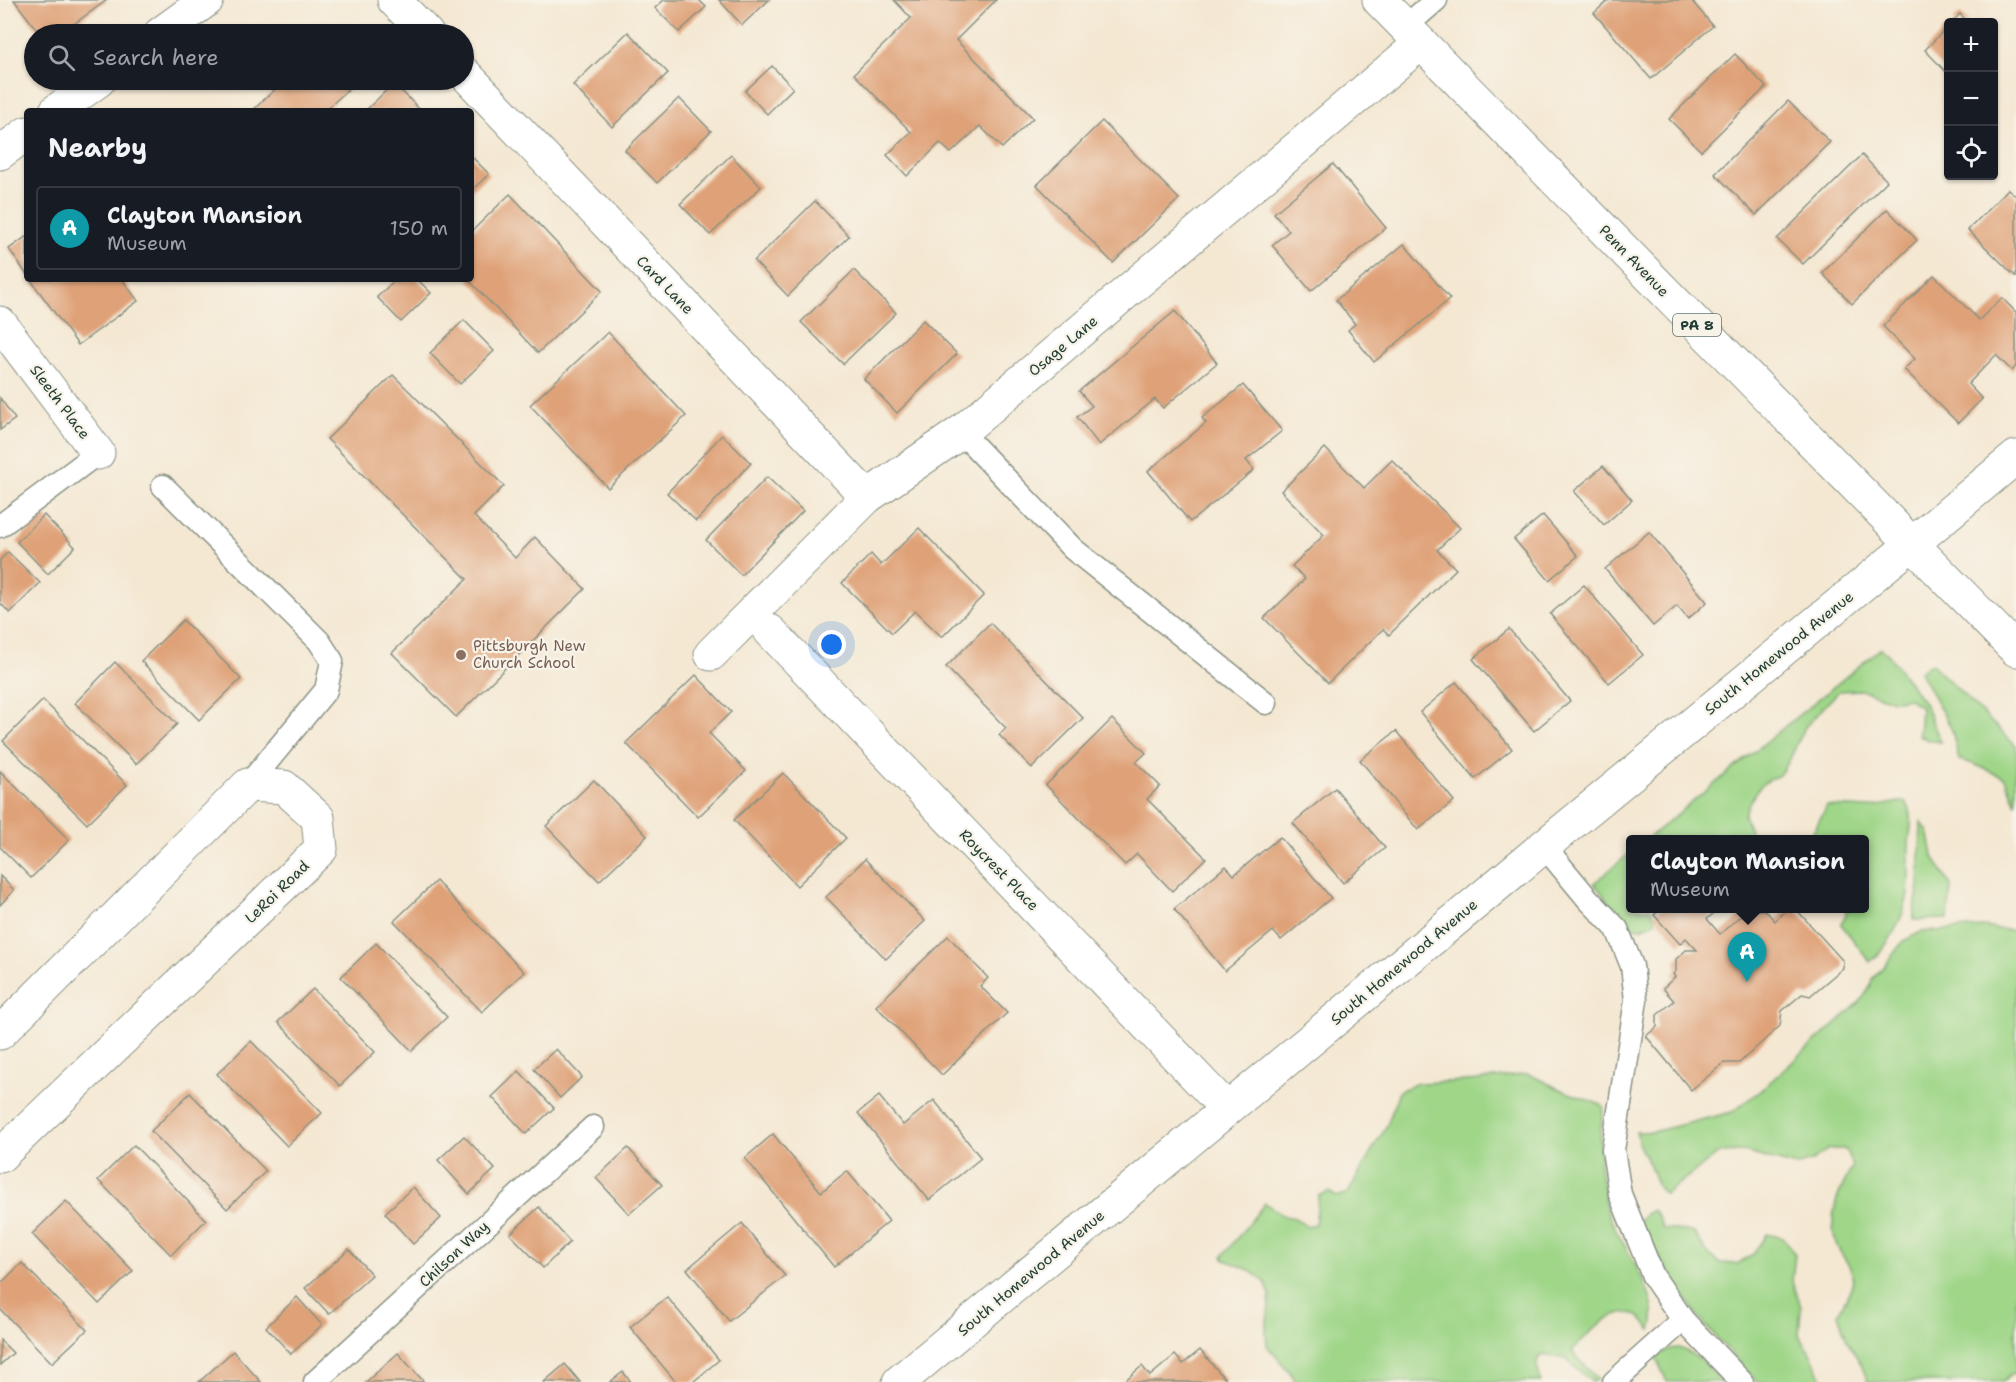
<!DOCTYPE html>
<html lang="en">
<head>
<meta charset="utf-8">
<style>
  body { margin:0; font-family:"Shantell Sans",sans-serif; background:#20242c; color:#f1f3f6 }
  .controls { position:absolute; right:18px; top:18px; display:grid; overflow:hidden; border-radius:6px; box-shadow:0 2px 4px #0004 }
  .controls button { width:54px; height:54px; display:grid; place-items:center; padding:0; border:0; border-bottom:2px solid #363941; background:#171b24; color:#f1f3f6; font:30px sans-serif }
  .you { position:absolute; left:832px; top:645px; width:21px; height:21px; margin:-15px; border:4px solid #fff; border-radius:50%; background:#1a73e8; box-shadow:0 0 0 9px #1a73e833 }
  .badge { display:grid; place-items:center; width:39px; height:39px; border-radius:50%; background:#0b8043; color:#fff; font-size:20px; font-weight:700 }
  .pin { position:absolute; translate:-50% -50px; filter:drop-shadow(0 2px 3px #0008) }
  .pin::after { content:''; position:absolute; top:32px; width:21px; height:18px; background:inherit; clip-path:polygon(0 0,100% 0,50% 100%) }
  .popup { position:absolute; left:1626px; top:835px; width:243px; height:78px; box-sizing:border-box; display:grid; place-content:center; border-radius:6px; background:#171b24; filter:drop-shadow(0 2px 4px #0005); font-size:20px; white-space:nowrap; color:#9ea1a6 }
  .popup b { font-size:22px; color:#f1f3f6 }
  .popup::after { content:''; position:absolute; left:50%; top:100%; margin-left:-12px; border:12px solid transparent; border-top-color:#171b24 }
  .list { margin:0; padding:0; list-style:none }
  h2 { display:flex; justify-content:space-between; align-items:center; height:78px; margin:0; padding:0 24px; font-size:26px }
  h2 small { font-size:20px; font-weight:400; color:#9ea1a6 }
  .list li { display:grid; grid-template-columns:39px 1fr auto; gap:18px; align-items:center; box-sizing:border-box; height:84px; margin:0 12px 12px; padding:0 12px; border:2px solid #363941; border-radius:6px }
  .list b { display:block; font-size:22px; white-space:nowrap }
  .list p { margin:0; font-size:20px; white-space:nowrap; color:#9ea1a6 }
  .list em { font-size:20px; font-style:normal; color:#9ea1a6 }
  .icon { flex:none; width:33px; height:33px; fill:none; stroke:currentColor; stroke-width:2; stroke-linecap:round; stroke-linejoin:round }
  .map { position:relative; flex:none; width:2016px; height:1382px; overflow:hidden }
  .search { position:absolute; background:#171b24; box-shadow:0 2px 4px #0004; left:24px; top:24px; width:450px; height:66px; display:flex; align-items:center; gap:15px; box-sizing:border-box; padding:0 21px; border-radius:33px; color:#9ea1a6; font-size:22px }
  .panel { position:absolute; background:#171b24; box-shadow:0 2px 4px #0004; left:24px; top:108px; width:450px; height:174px; border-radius:6px }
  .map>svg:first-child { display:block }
</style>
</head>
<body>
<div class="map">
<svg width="2016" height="1382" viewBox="0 0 2016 1382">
  <rect width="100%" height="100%" fill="#f7f3e8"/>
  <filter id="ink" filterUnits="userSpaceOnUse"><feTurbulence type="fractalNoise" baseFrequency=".0167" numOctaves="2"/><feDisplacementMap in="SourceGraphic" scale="12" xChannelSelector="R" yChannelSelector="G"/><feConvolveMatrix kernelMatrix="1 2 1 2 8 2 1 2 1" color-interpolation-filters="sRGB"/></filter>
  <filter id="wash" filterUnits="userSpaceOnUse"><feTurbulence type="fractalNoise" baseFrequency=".008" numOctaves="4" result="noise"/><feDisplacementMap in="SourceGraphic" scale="24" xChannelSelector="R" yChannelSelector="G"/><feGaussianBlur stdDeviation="1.35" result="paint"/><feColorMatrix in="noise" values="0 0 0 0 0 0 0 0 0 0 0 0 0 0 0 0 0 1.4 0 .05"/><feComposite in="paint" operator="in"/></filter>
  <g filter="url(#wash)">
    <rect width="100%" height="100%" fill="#f4e8d3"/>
    <g fill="#9fd688" stroke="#5f8a5e" stroke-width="1.5">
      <polygon points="1880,649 1888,654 1924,703 1941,742 1928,740 1919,735 1921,707 1909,699 1892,700 1861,690 1839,691 1805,727 1788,763 1779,775 1762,784 1750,801 1744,815 1753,839 1647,839"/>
      <polygon points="1931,663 2016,746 2016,804 2005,778 1974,764 1959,760 1952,730 1920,672"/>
      <path d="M1899,802H1906C1915,816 1910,827 1909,843C1908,859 1910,878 1908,894C1904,916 1888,949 1870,962L1841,924L1846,914V909L1864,908V840L1806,839L1811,835L1827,806L1869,808Z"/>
      <polygon points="1921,822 1928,831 1933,855 1951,886 1948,919 1913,920 1919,886"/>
      <path d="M1630,853V908L1650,909L1656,921C1650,926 1642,929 1633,927C1624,923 1601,892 1594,883Z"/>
      <path d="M1982,927L2016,931V1374L2010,1375L2003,1382H1868L1861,1364L1847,1341L1838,1314C1842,1305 1850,1293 1852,1284C1856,1270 1842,1257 1837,1246C1826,1215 1839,1192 1853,1166L1845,1149H1829L1812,1161L1796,1166L1744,1152L1719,1153L1665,1194L1658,1187L1650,1165L1641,1150L1636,1132H1653L1732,1112L1761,1090L1861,1001L1870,987L1872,979L1883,968L1903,941L1921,932Z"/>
      <path d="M1528,1074L1564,1091L1604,1106C1599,1134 1598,1160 1603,1188C1604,1196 1605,1204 1607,1211C1619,1244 1664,1296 1651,1330C1646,1325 1640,1316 1634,1314C1613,1305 1585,1337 1572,1351L1576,1357L1598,1379L1592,1382L1566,1359L1543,1355L1538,1358L1537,1366L1541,1382H1295L1293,1376L1267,1346L1266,1332L1270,1295L1265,1282L1247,1269L1225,1260L1223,1256L1265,1203L1284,1216L1295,1218L1307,1227L1315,1224L1319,1195L1329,1192L1337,1197L1348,1193L1388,1123L1399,1091L1418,1083L1469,1081Z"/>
      <polygon points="1653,1210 1659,1218 1663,1229 1686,1231 1694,1233 1709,1255 1719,1263 1737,1264 1753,1254 1767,1234 1783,1238 1795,1254 1792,1281 1801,1307 1799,1335 1808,1349 1824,1382 1757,1382 1699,1318 1666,1270 1638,1221 1644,1215"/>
      <path d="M1679,1348C1698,1355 1709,1367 1722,1382H1667L1656,1357L1669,1349Z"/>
    </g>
    <g id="blocks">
      <g fill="#dfa278">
        <polygon points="14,0 107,0 60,34 40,34"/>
        <polygon points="664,0 699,0 706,7 679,32 655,8"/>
        <polygon points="719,0 769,0 742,25"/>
        <polygon points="894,0 996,0 956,40 1033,118 1002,148 980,126 951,153 940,143 907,176 887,155 911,132 854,74 911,18"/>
        <polygon points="1609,0 1691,0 1713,26 1651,79 1594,13"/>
        <polygon points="1960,14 1968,22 1952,22"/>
        <polygon points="1948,26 1948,74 1925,50"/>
        <polygon points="628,32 668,73 612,127 573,85"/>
        <polygon points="1735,54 1766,87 1701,151 1669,119"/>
        <polygon points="772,66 793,88 767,114 745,91"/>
        <polygon points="285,80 358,80 325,111 252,111"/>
        <polygon points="394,83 421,111 365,111"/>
        <polygon points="679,98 711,131 657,183 625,150"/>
        <polygon points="1788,101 1830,142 1756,215 1715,174"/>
        <polygon points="1102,121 1179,199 1113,263 1037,185"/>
        <polygon points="731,155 761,187 710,235 680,204"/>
        <polygon points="1862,155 1887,181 1803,264 1777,239"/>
        <polygon points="471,156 489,174 471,191"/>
        <polygon points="1333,164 1386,228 1311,291 1272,245 1289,231 1274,213"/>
        <polygon points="2008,189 2016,196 2016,277 1968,230"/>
        <polygon points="510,194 602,291 538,353 468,279 471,279 471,232"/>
        <polygon points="815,201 849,236 788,296 754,261"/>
        <polygon points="1887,209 1917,240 1852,304 1822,273"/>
        <polygon points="27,236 27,275 9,249"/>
        <polygon points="1404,244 1450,299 1374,362 1348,330 1355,324 1336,300"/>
        <polygon points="854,270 896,313 843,364 801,322"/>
        <polygon points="1934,275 1979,320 2002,298 2016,312 2016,366 2012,371 1996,355 1968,384 1982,399 1958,423 1904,369 1915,359 1883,326"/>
        <polygon points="30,279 122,279 138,301 78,345"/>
        <polygon points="396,279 417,279 431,293 401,322 377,297"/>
        <polygon points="1175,311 1217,363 1163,408 1155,399 1099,445 1077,417 1092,406 1079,391"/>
        <polygon points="464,320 494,351 460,384 430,353"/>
        <polygon points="923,320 957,354 897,413 864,379"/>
        <polygon points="608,332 686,416 608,488 530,405"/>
        <polygon points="393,375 504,486 474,516 515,558 535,537 585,589 456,717 392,653 467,579 327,439"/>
        <polygon points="1243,385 1282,431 1246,460 1254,470 1190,522 1148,471 1206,423 1202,418"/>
        <polygon points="0,398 15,419 0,430"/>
        <polygon points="722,435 751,463 696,521 667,493"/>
        <polygon points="1325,448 1364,488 1392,460 1460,528 1437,550 1456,569 1389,635 1383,629 1328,683 1264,618 1305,579 1292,566 1324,535 1281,491"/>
        <polygon points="1603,466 1632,500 1604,525 1574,491"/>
        <polygon points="767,477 803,511 741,575 706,540"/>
        <polygon points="44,515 75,547 48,574 17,542"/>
        <polygon points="1543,515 1578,556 1549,580 1514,539"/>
        <polygon points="919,528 984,595 942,637 915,611 892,633 842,583 871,554 881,565"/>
        <polygon points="1649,532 1707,602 1688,619 1677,606 1653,626 1605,569"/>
        <polygon points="8,552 40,583 10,613 0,603 0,560"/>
        <polygon points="1584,585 1643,655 1609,683 1550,614"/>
        <polygon points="183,620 241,679 199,720 141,661"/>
        <polygon points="990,623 1083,718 1032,768 999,735 1006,728 946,667"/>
        <polygon points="1509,629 1570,701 1534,731 1473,659"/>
        <polygon points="115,662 177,724 136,764 75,703"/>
        <polygon points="696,675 731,712 709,733 746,771 698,817 626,743"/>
        <polygon points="1456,682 1512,749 1475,779 1420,712"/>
        <polygon points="43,700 127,785 87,824 3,741"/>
        <polygon points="1112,719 1146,753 1136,762 1160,786 1147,799 1206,858 1172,891 1137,854 1125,865 1046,785"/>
        <polygon points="1396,731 1454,801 1418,830 1360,760"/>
        <polygon points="0,771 69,840 31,878 0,847"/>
        <polygon points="783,773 846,838 797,886 734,820"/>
        <polygon points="594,780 647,836 599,881 546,826"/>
        <polygon points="1335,788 1385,848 1343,883 1293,823"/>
        <polygon points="1280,837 1331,898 1281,940 1273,931 1225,971 1174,909 1226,866 1234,875"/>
        <polygon points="865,859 925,921 886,959 826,897"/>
        <polygon points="0,876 14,890 0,905"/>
        <polygon points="436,881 524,972 482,1012 394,921"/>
        <polygon points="1662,908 1709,908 1714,913 1707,919 1720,934 1747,910 1765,910 1775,921 1789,908 1795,908 1843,961 1843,968 1810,996 1802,994 1782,1011 1780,1026 1739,1063 1724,1063 1691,1090 1646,1036 1657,1027 1657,1015 1674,1001 1663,988 1675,977 1673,974 1676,971 1676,959 1686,950 1697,950 1686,938 1680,944 1654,915"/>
        <polygon points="948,936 988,978 980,986 1007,1013 942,1075 876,1006"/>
        <polygon points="376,943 447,1017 412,1051 341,977"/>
        <polygon points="313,989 375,1052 340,1086 278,1022"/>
        <polygon points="251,1041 322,1113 287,1146 217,1074"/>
        <polygon points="556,1049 582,1077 560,1098 534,1069"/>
        <polygon points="519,1071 554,1108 526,1134 492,1097"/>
        <polygon points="190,1093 266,1171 227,1209 151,1131"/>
        <polygon points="879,1096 903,1125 934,1100 981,1158 929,1200 858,1113"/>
        <polygon points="773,1134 821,1192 847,1171 889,1221 834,1267 745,1158"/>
        <polygon points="464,1136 495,1169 469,1194 438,1160"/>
        <polygon points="134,1145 206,1220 171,1255 98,1180"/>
        <polygon points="628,1148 662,1185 629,1214 596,1178"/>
        <polygon points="413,1187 441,1218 413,1244 385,1213"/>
        <polygon points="66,1201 133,1271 99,1304 32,1234"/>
        <polygon points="539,1207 570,1242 543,1268 510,1234"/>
        <polygon points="742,1223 785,1276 729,1321 687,1269"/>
        <polygon points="349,1249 372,1275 329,1314 305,1288"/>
        <polygon points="22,1263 87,1330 52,1363 0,1309 0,1284"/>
        <polygon points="297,1297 322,1325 291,1354 266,1327"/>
        <polygon points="667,1297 719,1360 693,1382 676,1382 630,1327"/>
        <polygon points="0,1340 13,1353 0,1365"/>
        <polygon points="1200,1350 1226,1380 1224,1382 1123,1382 1142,1366 1150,1376 1175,1355 1183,1364"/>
        <polygon points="233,1351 261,1382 199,1382"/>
        <polygon points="398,1353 424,1382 366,1382"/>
        <polygon points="565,1364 580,1382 544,1382"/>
        <polygon points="623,1372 631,1382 610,1382"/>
      </g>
    </g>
  </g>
  <g filter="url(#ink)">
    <use href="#blocks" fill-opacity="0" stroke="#8a9284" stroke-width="1.5"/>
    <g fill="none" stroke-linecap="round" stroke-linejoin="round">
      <g stroke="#8a9284" stroke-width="25">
        <g id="service">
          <polyline points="1405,27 1436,0"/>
          <polyline points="961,432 1073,549 1266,703"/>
          <polyline points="163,486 319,641 332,661 326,690 248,785"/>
          <polyline points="0,526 98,453"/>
          <polyline points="1544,846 1588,899 1617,929 1632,966 1636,1000 1613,1150 1620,1194 1653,1276 1683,1320 1742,1382"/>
          <polyline points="315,1382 593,1127"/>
          <polyline points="1614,1382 1683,1320"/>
        </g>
      </g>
      <g stroke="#8a9284" stroke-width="35">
        <g id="minor">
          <polyline points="394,0 427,34"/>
          <polyline points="160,34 207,0"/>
          <polyline points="464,73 867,497"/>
          <polyline points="56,111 99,80"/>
          <polyline points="0,153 27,133"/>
          <polyline points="0,323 98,453"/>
          <polyline points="1912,544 2016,457"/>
          <polyline points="770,631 1227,1109"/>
          <polyline points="711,654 867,497 961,432 1421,43"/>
          <polyline points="0,1033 248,785 284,787 318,818 321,849 0,1156"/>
        </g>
      </g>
      <g stroke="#8a9284" stroke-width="35">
        <polyline id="tertiary" points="899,1382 1544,846 1912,544"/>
      </g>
      <g stroke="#8a9284" stroke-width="35">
        <polyline id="trunk" points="1379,0 2016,650"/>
      </g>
      <use href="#service" stroke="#fff" stroke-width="22"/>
      <use href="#minor" stroke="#fff" stroke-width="33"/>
      <use href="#tertiary" stroke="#fff" stroke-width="33"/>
      <use href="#trunk" stroke="#fff" stroke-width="33"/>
    </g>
  </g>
  <circle fill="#8d6e63" stroke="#f7f3e8" stroke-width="2" cx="461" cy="655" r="6"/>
  <g text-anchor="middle" stroke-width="4.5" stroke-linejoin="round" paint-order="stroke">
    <rect fill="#f7f3e8" stroke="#60746a" stroke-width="1.5" x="1673" y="314" width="48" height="22" rx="4.5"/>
    <g font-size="14" font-weight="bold" fill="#1f3d34">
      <text x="1697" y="330">PA 8</text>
    </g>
    <g font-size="15" fill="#1f3d34" stroke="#f7f3e8">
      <text transform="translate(1634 261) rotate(46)" y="5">Penn Avenue</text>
      <text transform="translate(665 285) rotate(46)" y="5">Card Lane</text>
      <text transform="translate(1063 346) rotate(-40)" y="5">Osage Lane</text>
      <text transform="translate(60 402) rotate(53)" y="5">Sleeth Place</text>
      <text transform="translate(1779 653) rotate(-39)" y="5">South Homewood Avenue</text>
      <text transform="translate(999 870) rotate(46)" y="5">Roycrest Place</text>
      <text transform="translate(277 892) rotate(-44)" y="5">LeRoi Road</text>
      <text transform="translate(1404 962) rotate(-40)" y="5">South Homewood Avenue</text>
      <text transform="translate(454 1254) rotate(-43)" y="5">Chilson Way</text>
      <text transform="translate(1031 1273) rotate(-40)" y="5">South Homewood Avenue</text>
    </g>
    <g font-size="15" fill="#785e54" stroke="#f7f3e8" text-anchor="start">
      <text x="473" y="651">Pittsburgh New<tspan x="473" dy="17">Church School</tspan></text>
    </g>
  </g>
</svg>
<div class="controls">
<button>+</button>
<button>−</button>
<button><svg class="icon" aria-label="locate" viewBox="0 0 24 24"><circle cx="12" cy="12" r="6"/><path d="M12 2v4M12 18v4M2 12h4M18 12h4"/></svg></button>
</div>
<div class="you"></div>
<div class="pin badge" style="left:1747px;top:982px;background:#0f9aa8">A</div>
<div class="popup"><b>Clayton Mansion</b>Museum</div>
<div class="search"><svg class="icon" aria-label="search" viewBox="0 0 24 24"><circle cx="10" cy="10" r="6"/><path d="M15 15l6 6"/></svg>Search here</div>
<section class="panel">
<h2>Nearby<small></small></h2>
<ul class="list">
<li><span class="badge" style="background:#0f9aa8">A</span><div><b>Clayton Mansion</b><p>Museum</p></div><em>150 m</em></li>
</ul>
</section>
</div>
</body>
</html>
